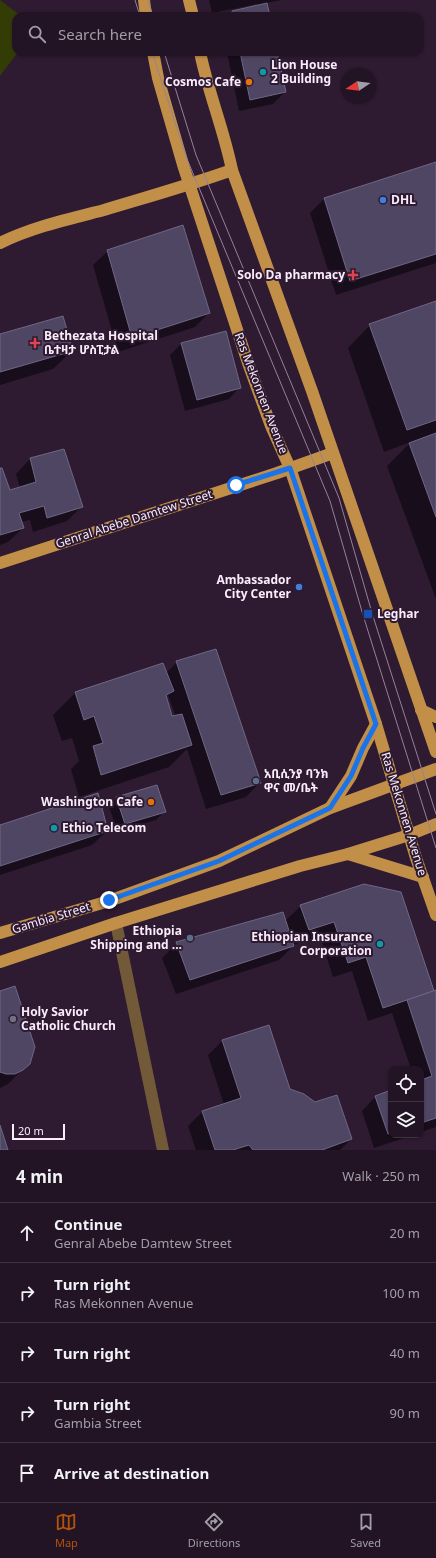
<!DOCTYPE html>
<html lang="en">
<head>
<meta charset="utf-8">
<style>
  body { margin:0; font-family:Georgia,"Noto Sans Ethiopic",serif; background:#2e2132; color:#f1f3f6 }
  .controls { position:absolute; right:12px; bottom:12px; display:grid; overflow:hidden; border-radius:8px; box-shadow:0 1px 3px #0004 }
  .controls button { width:36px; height:36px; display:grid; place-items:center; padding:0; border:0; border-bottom:1px solid #3f3342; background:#221425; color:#f1f3f6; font:20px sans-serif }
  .compass { position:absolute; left:340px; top:68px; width:36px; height:36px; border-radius:50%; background:#221425; box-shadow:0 1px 3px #0004; rotate:257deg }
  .scale { position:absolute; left:12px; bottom:10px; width:53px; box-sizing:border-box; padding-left:4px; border:2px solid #faecfb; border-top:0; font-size:11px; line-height:14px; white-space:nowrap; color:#faecfb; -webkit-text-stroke:3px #2e1a31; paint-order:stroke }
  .stop { position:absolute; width:12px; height:12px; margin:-9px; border:3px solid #1a73e8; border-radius:50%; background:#fff }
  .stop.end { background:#1a73e8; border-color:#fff; box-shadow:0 1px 4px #0008 }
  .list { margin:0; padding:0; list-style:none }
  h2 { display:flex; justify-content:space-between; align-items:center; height:52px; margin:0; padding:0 16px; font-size:17px }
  h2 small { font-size:13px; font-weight:400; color:#a29ea7 }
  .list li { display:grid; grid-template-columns:26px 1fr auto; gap:12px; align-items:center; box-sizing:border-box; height:60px; padding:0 16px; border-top:1px solid #3f3342 }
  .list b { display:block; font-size:15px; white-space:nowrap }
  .list p { margin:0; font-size:13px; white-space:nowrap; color:#a29ea7 }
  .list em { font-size:13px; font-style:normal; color:#a29ea7 }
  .icon { flex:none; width:22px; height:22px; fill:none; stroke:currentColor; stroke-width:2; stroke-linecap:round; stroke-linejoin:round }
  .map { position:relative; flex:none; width:436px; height:1150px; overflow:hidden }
  .search { position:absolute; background:#221425; box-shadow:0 1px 3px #0004; left:12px; right:12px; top:12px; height:44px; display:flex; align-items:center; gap:10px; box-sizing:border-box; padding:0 14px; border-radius:12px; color:#a29ea7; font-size:15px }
  .sheet { height:352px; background:#221425 }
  nav { display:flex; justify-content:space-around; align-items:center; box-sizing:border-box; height:56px; border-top:1px solid #3f3342; background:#221425; font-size:11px; color:#a29ea7 }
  nav a { display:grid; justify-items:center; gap:2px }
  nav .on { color:#b45309 }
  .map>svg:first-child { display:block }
</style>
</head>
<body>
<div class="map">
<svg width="436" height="1150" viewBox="0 0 436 1150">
  <rect width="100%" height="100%" fill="#2e1a31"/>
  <polygon fill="#333c05" points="0,0 21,16 16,16 16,52 18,52 0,76"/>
  <g fill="#0007" fill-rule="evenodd">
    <polygon points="209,0 282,0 266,3 268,16 228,16 232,12 258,6 257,4 212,13"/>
    <polygon points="227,52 276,52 285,92 273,104 239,111"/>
    <polygon points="436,163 436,263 336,295 310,213 324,199"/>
    <polygon points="108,251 209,313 195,327 118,352 93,265"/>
    <polygon points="436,302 436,599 387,466 411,442 384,452 348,348 370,325"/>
    <polygon points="0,335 72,351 53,369 0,385"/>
    <polygon points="182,343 240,387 229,399 185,411 170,355"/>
    <polygon points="30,459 81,507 67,521 33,532 30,520 21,522 23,528 8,542 0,545 0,469 10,491 20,488 16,474"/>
    <path d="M177,662L260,782L246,797L206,809L187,749L169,767L79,797L71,769L79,761L72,738L62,741L53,715L75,693L163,664L166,673ZM168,695L176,717L171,718L165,698Z"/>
    <polygon points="117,798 164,812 156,820 117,832 109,806"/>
    <polygon points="0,826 107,831 92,845 0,875"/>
    <polygon points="364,885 433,992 436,991 436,1127 421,1132 421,1069 411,1069 392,1013 368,1021 352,971 333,977 320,936 293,945 293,946 279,960 176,994 162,958 177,943 285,921 301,906"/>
    <polygon points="0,992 29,1063 8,1084 0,1088"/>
    <polygon points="222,1041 289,1090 351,1139 340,1150 196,1150 188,1126 202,1112 224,1105 208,1055"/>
    <polygon points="391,1091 391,1135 413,1135 374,1148 362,1111 376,1096"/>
  </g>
  <g fill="#4f4664" stroke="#6f6786">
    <polygon points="267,3 270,16 233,16 232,11"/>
    <polygon points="240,52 277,52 286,92 250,100"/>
    <polygon points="436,162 436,254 350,281 324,198"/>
    <polygon points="183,225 210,313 132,338 107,250"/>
    <polygon points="436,301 436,420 407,430 369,324"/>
    <polygon points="63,316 73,351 0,372 0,334"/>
    <polygon points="226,331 241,388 197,400 181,343"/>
    <polygon points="436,433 436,517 409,443"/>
    <polygon points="64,449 83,507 47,518 44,506 19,513 24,528 0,535 0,468 2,468 10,490 36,482 30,458"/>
    <polygon points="216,649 261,783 221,795 176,661"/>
    <polygon points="163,663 174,691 166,695 172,716 182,714 192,745 101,775 93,746 103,743 94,716 84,720 75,692"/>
    <polygon points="157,785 166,812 125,824 116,797"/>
    <polygon points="98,793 108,831 0,866 0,825"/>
    <polygon points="364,884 401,892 434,991 383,1008 366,957 348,963 334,922 309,930 300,905"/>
    <polygon points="283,912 294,946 190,980 176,942"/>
    <polygon points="15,986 35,1047 30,1064 23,1070 15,1074 6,1074 0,1072 0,991"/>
    <polygon points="436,990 436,1118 421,1123 421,1080 432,1076 407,1000"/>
    <polygon points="269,1025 290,1089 304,1094 315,1102 337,1095 352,1139 322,1150 253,1150 249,1145 233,1150 215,1150 202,1111 241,1098 222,1040"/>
    <polygon points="391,1090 391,1133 388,1134 375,1096"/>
    <polygon points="0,1125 8,1150 0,1150"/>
  </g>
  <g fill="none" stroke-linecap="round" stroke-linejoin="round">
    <polyline stroke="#725a39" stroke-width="12" points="116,923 163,1150"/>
    <g stroke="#c28f48" stroke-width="12">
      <polyline points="144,0 146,16"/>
      <polyline points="189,0 193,16"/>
      <polyline points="153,52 158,78 184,168 248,363 271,426 290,468 376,724 416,858 436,915"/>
      <path d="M200,52C208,92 224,130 232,170L312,391L436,752"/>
      <path d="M0,243C33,227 69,219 104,210C147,197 190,185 232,170"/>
      <polyline points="0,563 277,473 333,453"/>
      <polyline points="421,710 436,717"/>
      <polyline points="330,808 351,776 363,748 376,724"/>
      <polyline points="348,854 423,877"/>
      <polyline points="0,933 109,901 219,861 330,808 436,769"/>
      <polyline points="0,962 116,923 300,866 348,854 409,835 436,824"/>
    </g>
    <g stroke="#948396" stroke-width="1">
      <polyline points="135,0 140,16"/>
      <polyline points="148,0 153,16"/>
      <polyline points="152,52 187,159 330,501 363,615 436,848"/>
      <polyline points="164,52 196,155 339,498 372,613 436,814"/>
    </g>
  </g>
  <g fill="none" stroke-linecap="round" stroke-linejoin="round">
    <polyline stroke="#1a73e8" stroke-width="5" points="109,900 219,861 330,808 351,776 363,748 376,724 290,468 236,485"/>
  </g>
  <g fill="#0f9aa8" stroke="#2e1a31" stroke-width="1.5">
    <circle cx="263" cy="72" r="4"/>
    <circle cx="54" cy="828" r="4"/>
    <circle cx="380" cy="944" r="4"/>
  </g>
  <g fill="#e8710a" stroke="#2e1a31" stroke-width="1.5">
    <circle cx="249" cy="82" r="4"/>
    <circle cx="151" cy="802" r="4"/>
  </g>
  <g fill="#3f7fe0" stroke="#2e1a31" stroke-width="1.5">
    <circle cx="383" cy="200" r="4"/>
    <circle cx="299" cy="587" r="4"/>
  </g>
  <g fill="#e0444e" stroke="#2e1a31" stroke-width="1.5">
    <path d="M351 269h4v4h4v4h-4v4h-4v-4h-4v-4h4z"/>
    <path d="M33 337h4v4h4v4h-4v4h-4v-4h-4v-4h4z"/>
  </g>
  <rect fill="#1a4fb4" stroke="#2e1a31" stroke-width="1.5" x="363" y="609" width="10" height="10" rx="2"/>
  <g fill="#5c6f8a" stroke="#2e1a31" stroke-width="1.5">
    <circle cx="256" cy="781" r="4"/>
    <circle cx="190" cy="938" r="4"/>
  </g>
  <circle fill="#6b7280" stroke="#2e1a31" stroke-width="1.5" cx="13" cy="1019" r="4"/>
  <g text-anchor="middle" stroke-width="4" stroke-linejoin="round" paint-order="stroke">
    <g font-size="12" font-weight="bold" fill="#faecfb" stroke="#2e1a31" text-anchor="start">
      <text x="271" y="69">Lion House<tspan x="271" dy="14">2 Building</tspan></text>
      <text x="241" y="86" text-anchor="end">Cosmos Cafe</text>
      <text x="391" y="204">DHL</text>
      <text x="345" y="279" text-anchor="end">Solo Da pharmacy</text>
      <text x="44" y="340">Bethezata Hospital<tspan x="44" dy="14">ቤተዛታ ሆስፒታል</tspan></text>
      <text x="291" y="584" text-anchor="end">Ambassador<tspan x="291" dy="14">City Center</tspan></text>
      <text x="377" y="618">Leghar</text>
      <text x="264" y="778">አቢሲንያ ባንክ<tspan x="264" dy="14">ዋና መ/ቤት</tspan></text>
      <text x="143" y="806" text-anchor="end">Washington Cafe</text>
      <text x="62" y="832">Ethio Telecom</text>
      <text x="182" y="935" text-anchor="end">Ethiopia<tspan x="182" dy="14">Shipping and ...</tspan></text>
      <text x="372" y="941" text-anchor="end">Ethiopian Insurance<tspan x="372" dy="14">Corporation</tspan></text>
      <text x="21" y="1016">Holy Savior<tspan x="21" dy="14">Catholic Church</tspan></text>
    </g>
    <g font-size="12" fill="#faecfb" stroke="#2e1a31">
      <text transform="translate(261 393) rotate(69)" y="4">Ras Mekonnen Avenue</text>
      <text transform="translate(134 519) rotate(-18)" y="4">Genral Abebe Damtew Street</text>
      <text transform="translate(404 814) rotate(73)" y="4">Ras Mekonnen Avenue</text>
      <text transform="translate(51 918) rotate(-17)" y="4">Gambia Street</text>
    </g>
  </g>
</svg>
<div class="controls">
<button><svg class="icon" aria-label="locate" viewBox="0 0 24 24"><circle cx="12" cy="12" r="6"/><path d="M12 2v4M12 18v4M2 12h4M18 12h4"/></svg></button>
<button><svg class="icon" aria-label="layers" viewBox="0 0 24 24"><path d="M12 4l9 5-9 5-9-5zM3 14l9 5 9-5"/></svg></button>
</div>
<svg class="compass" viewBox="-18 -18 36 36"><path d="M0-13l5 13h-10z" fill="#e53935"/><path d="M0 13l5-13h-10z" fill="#a29ea7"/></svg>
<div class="scale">20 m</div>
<div class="stop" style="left:236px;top:485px"></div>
<div class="stop end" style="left:109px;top:900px"></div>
<div class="search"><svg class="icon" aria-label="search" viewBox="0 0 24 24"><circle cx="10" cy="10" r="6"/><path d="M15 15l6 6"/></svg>Search here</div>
</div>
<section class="sheet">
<h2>4 min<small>Walk · 250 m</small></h2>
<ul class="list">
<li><svg class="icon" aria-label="ahead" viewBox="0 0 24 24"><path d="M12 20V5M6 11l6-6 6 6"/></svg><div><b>Continue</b><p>Genral Abebe Damtew Street</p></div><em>20 m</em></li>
<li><svg class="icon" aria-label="right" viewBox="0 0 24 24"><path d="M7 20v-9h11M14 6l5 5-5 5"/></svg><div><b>Turn right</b><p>Ras Mekonnen Avenue</p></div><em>100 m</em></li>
<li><svg class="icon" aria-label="right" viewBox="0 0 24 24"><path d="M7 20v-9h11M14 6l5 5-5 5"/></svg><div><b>Turn right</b></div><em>40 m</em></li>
<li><svg class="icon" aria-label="right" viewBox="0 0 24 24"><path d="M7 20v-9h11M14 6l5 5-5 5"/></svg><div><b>Turn right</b><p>Gambia Street</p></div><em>90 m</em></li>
<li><svg class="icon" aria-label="arrive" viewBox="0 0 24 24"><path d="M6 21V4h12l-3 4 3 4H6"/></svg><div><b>Arrive at destination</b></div></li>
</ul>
</section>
<nav>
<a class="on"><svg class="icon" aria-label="map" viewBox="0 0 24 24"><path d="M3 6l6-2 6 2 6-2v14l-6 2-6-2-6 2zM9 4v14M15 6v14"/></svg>Map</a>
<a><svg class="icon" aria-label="directions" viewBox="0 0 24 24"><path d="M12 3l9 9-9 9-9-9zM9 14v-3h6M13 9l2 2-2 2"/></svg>Directions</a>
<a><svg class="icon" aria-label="saved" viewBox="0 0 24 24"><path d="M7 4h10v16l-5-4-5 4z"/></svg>Saved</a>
</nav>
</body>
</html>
